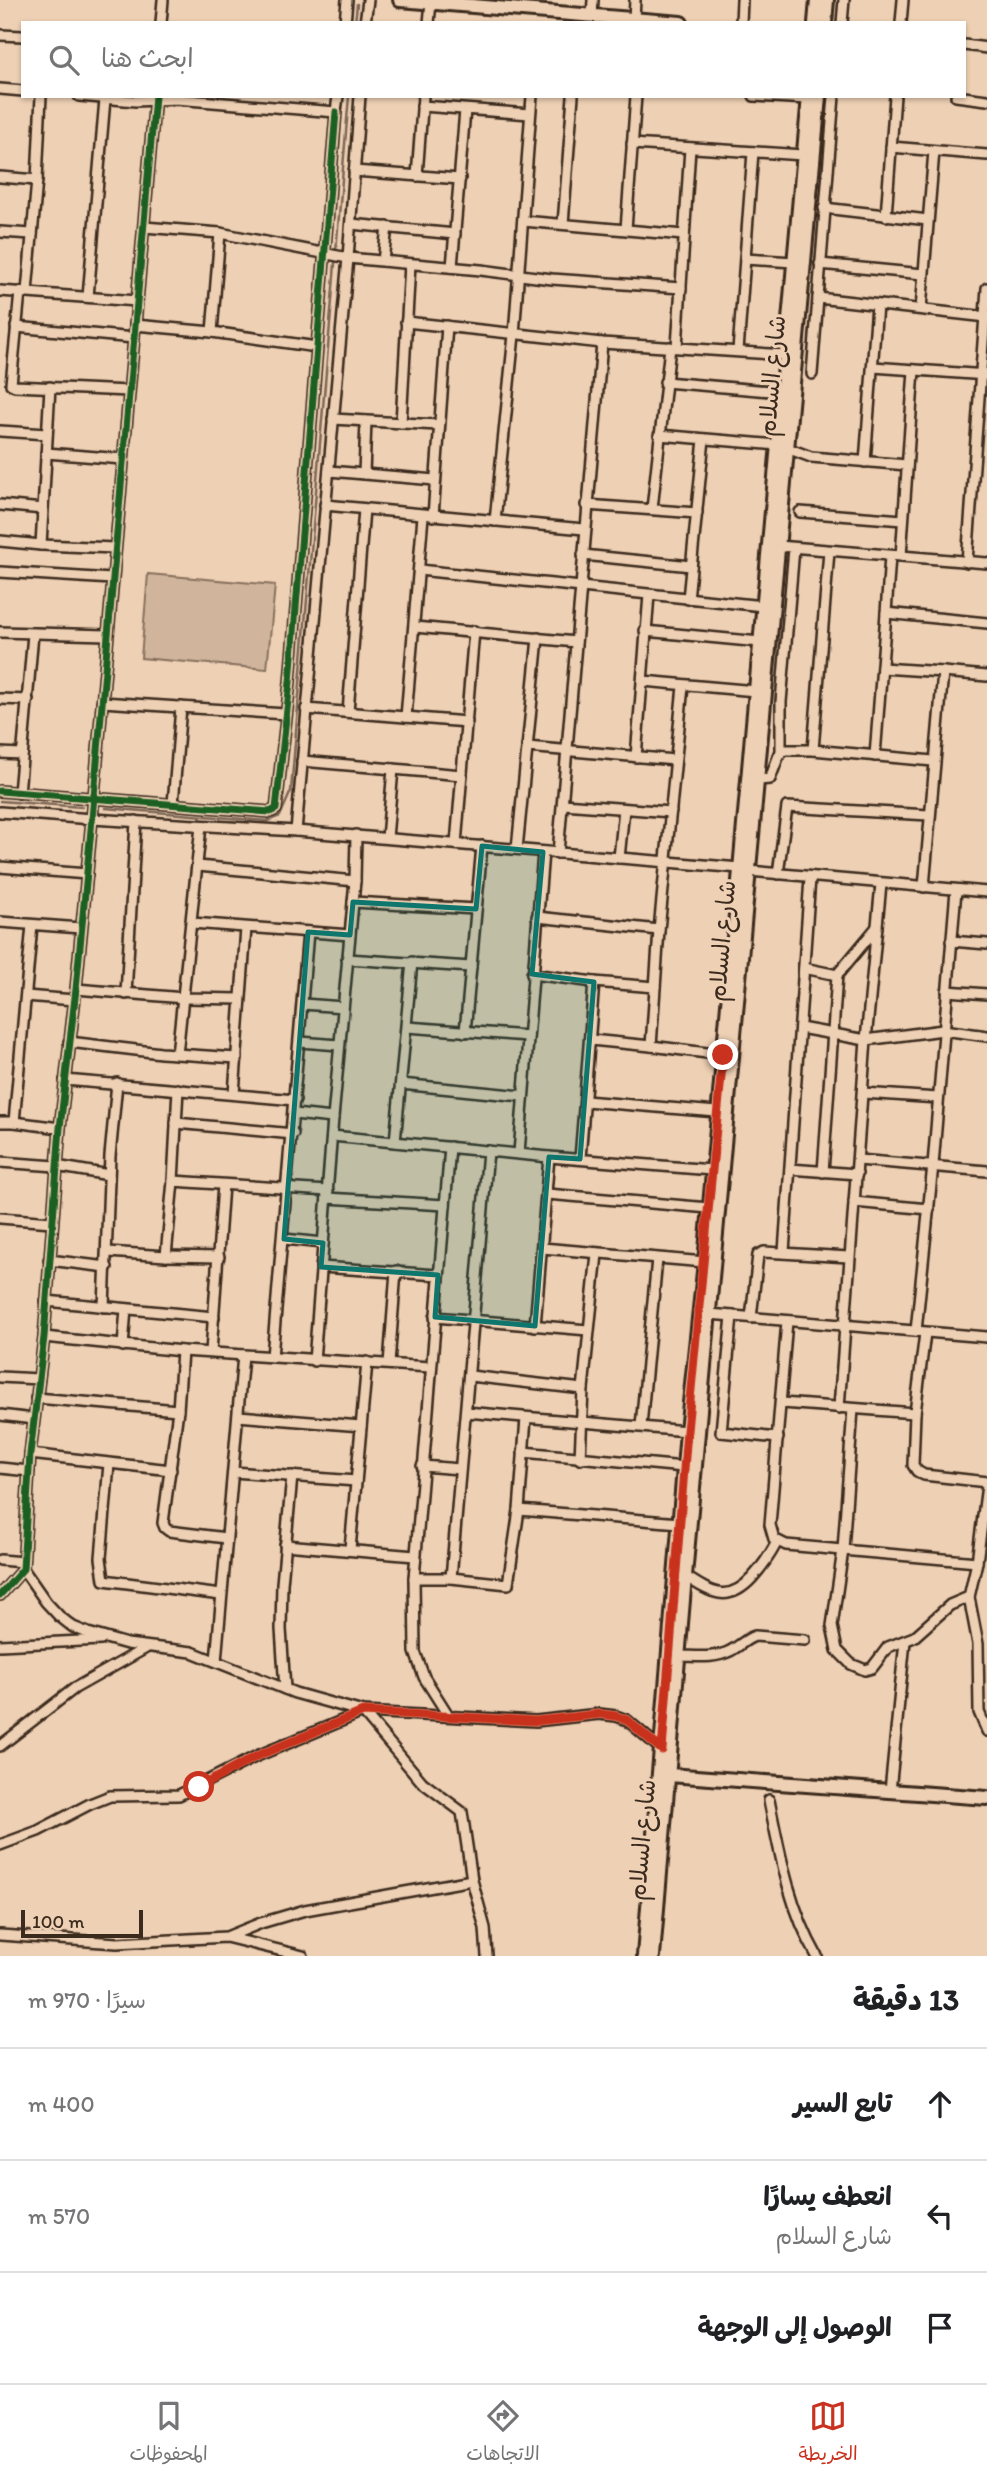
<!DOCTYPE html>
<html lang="ar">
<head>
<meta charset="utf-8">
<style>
  body { margin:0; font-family:Itim,"Playpen Sans Arabic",sans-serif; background:#f2f2f2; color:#202124; direction:rtl }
  .scale { position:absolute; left:21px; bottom:18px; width:122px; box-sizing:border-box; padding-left:7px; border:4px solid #3b2a1e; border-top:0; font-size:19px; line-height:24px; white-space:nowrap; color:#3b2a1e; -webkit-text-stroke:5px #eed0b4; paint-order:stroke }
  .stop { position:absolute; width:21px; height:21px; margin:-16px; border:5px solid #c8321e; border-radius:50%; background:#fff }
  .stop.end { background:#c8321e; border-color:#fff; box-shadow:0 2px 7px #0008 }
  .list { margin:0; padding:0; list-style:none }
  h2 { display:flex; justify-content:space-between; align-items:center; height:91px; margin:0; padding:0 28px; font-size:30px }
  h2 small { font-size:23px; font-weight:400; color:#757577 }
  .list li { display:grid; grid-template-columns:46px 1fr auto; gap:21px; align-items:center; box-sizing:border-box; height:112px; padding:0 28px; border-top:2px solid #e0e0e0 }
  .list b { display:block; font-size:26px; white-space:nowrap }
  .list p { margin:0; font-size:23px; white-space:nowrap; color:#757577 }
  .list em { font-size:23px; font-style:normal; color:#757577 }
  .icon { flex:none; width:38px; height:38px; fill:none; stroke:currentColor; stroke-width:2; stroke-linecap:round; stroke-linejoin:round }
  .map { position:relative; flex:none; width:987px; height:1956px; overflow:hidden; direction:ltr }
  .search { position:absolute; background:#fff; box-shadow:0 2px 5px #0004; left:21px; right:21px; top:21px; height:77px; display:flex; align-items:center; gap:18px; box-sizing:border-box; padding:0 24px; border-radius:0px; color:#757577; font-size:26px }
  .sheet { height:427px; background:#fff }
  nav { display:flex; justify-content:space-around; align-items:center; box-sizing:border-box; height:98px; border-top:2px solid #e0e0e0; background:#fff; font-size:19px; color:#757577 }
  nav a { display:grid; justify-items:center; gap:4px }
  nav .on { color:#c8321e }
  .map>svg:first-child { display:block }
</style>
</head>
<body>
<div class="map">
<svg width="987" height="1956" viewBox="0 0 987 1956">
  <rect width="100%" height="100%" fill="#eed0b4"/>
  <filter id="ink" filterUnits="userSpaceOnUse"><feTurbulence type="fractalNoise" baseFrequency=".0143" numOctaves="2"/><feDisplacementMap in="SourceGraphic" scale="14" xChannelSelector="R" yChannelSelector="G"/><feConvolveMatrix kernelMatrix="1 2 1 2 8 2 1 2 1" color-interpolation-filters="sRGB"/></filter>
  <g filter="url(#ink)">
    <polygon fill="#d0b59c" stroke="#86705d" stroke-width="2" points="148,574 275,585 267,669 141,658"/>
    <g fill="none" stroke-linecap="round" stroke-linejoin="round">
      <g stroke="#7c6655" stroke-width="2.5">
        <polyline points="355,23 357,4"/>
        <polyline points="0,801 82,807"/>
        <polyline points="105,808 267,821 280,816 291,791 349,96"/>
      </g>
      <g stroke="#3b2a1e" stroke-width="14">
        <g id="street">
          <polyline points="592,15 593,0"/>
          <polyline points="634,19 635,0"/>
          <polyline points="161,23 163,0"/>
          <polyline points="345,23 347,0"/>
          <polyline points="365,23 368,0"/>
          <polyline points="429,23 431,3"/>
          <polyline points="741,23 742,0"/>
          <polyline points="842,23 844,0"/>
          <polyline points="901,23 903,0"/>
          <polyline points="0,35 23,36"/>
          <polyline points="964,45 987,48"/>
          <polyline points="0,89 23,91"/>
          <polyline points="79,96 136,101 176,99 336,112 338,96"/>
          <polyline points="754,96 808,99"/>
          <polyline points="956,96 987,100"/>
          <polyline points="422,106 530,114"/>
          <polyline points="632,144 803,155"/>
          <polyline points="891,147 987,155"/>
          <polyline points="354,171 460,179"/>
          <polyline points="417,176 423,96"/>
          <polyline points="0,177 37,180"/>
          <polyline points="824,208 928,220"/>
          <polyline points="886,216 895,96"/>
          <polyline points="523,221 684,235"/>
          <polyline points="351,224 455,234"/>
          <polyline points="563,224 573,96"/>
          <polyline points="144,227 220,233 348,258 481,270 552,279 681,288"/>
          <polyline points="626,229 636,96"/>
          <polyline points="0,232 32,234"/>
          <polyline points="745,259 794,262"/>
          <polyline points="383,261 387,227"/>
          <polyline points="820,264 923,274"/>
          <polyline points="452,267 465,110"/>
          <polyline points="0,291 137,301"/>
          <polyline points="20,292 11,384 15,386 129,391"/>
          <polyline points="27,292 37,180 41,96"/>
          <polyline points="88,297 105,99"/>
          <polyline points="818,298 987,317"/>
          <polyline points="921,309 934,151"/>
          <polyline points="406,322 602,343 786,355"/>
          <polyline points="135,325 212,332 317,347"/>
          <polyline points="16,327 134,338"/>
          <polyline points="212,332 220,233"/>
          <polyline points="677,347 690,148"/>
          <polyline points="738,351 753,152"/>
          <polyline points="873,367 987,375"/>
          <polyline points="812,374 834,96"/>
          <polyline points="665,382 782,392"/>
          <polyline points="333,419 438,425"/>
          <polyline points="401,423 410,264"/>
          <polyline points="0,431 47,434"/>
          <polyline points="659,435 778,445"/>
          <polyline points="787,448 811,457 907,465"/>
          <polyline points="46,453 123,459"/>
          <polyline points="865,462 877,305"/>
          <polyline points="329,471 435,480"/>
          <polyline points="364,474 366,421"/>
          <polyline points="0,505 43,509"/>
          <polyline points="325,505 584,529"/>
          <polyline points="586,505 697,513"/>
          <polyline points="652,509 670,347"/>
          <polyline points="800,512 903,520"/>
          <polyline points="433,516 447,326"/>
          <polyline points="495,521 514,335 532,96"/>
          <polyline points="0,541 41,545 115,548"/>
          <polyline points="41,545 50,387"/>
          <polyline points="778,546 987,563"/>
          <polyline points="583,555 691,566"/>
          <polyline points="890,556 886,613 987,623"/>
          <polyline points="901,556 914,370"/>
          <polyline points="967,562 987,288"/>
          <polyline points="419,570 763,606"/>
          <polyline points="0,572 112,579"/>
          <polyline points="688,599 704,439"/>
          <polyline points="415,627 576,642"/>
          <polyline points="645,631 760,642"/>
          <polyline points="0,632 107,635"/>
          <polyline points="882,668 943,672 924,887"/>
          <polyline points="943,672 987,676"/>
          <polyline points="643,681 756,691"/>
          <polyline points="0,699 28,700"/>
          <polyline points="102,702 286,714"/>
          <polyline points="306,709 467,722"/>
          <polyline points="348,712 364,509"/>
          <polyline points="406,717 423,516"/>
          <polyline points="527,747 675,760"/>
          <polyline points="813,750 829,551"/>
          <polyline points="781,752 781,702 794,548"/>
          <polyline points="0,753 22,754"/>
          <polyline points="875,756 886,613"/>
          <polyline points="636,757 649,595"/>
          <polyline points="302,761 462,775"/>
          <polyline points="758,780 770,779 779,755 784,750 813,750 933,761"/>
          <polyline points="0,791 270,812 276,809 290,682 336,112"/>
          <polyline points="19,793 33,634"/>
          <polyline points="173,804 181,707"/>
          <polyline points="563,804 671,812"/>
          <polyline points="0,812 92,819 296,831 740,868"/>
          <polyline points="296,831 348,258 360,96"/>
          <polyline points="387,838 393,769"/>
          <polyline points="456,844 474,631"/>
          <polyline points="517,849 538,638"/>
          <polyline points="558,853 602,343"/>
          <polyline points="619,858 624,809"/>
          <polyline points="198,866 355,881"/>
          <polyline points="0,867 87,874"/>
          <polyline points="749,871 987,892"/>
          <polyline points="778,874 787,807 929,815"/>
          <polyline points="353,902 476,909"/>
          <polyline points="537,917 659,930"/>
          <polyline points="0,922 81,928"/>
          <polyline points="192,923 350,935"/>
          <polyline points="951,941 987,944"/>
          <polyline points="347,959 471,967"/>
          <polyline points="804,968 837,975"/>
          <polyline points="532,974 594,982 580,1159"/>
          <polyline points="594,982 655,987"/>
          <polyline points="76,989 184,998 240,999"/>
          <polyline points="947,991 987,994"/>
          <polyline points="126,994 136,821"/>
          <polyline points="26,996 74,1000"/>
          <polyline points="303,1004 343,1007"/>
          <polyline points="407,1027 528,1036"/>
          <polyline points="800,1028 866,1040 943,1030 987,1036"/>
          <polyline points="465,1032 482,846"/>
          <polyline points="591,1040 651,1046 659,930 683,686"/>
          <polyline points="69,1042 161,1053 237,1058"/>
          <polyline points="300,1042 339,1045"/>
          <polyline points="651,1046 723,1055"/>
          <polyline points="177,1054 201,826"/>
          <polyline points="65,1080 295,1100"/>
          <polyline points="401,1084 522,1096"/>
          <polyline points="863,1093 938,1098"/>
          <polyline points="234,1094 246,928"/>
          <polyline points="585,1101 717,1112"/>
          <polyline points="294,1114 333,1118"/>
          <polyline points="0,1122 14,1122 32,925"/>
          <polyline points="14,1122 60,1128"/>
          <polyline points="176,1123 293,1134"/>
          <polyline points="332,1136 549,1157 712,1170"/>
          <polyline points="395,1142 412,962"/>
          <polyline points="519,1153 543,852"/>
          <polyline points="858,1160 987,1171"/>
          <polyline points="0,1162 56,1166 109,1175"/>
          <polyline points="790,1169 857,1174"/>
          <polyline points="823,1172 837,975 877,927"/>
          <polyline points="173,1181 178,1089"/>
          <polyline points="547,1194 709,1208"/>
          <polyline points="327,1198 445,1205"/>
          <polyline points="854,1202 929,1209"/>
          <polyline points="0,1218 52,1222"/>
          <polyline points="284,1239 323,1243"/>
          <polyline points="542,1248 705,1262"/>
          <polyline points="108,1252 166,1256 173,1181 328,1191"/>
          <polyline points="784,1252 810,878"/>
          <polyline points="166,1256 219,1257"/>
          <polyline points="49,1260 107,1267"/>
          <polyline points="321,1267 438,1275"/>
          <polyline points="46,1301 214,1317"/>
          <polyline points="104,1307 110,1156 117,1083"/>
          <polyline points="709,1314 987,1337"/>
          <polyline points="732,1316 721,1432 778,1438"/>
          <polyline points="435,1317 588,1330"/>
          <polyline points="751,1318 758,1255 764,1252 849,1257"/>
          <polyline points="787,1321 770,1525 774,1539 786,1545 977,1562"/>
          <polyline points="535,1326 549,1157"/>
          <polyline points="916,1331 933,1165 956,890"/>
          <polyline points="925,1333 915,1413 913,1465 917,1471 924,1475 987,1482"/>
          <polyline points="44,1337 182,1351 430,1367"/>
          <polyline points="123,1346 126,1309"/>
          <polyline points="182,1351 178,1410 163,1523 165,1528 169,1531 226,1538"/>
          <polyline points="211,1352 223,1185"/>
          <polyline points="272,1357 308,932"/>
          <polyline points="314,1361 333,1118 355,881 356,835"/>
          <polyline points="389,1364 396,1271"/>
          <polyline points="470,1376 583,1389"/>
          <polyline points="0,1377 39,1379"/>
          <polyline points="36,1398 178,1410"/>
          <polyline points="782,1403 915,1413"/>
          <polyline points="839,1408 866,1040 881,884"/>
          <polyline points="853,1409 843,1550 832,1626 837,1650 851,1664 865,1670 872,1668 888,1647 914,1637 950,1605 969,1597"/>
          <polyline points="466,1412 687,1431"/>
          <polyline points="0,1415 34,1419"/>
          <polyline points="238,1416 361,1426"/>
          <polyline points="641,1426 657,1259"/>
          <polyline points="523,1452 684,1467"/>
          <polyline points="30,1454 171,1470"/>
          <polyline points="580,1459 583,1389 597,1254"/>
          <polyline points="109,1464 101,1558 104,1580 221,1595"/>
          <polyline points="422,1466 460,1469"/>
          <polyline points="0,1468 29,1471"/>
          <polyline points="233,1472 356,1481"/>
          <polyline points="987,1485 977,1562 969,1597 978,1644 979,1712 987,1731"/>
          <polyline points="519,1510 680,1523"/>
          <polyline points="285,1545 415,1556"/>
          <polyline points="350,1549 367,1362"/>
          <polyline points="0,1560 23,1562"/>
          <polyline points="23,1569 46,1602 59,1616 73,1627 88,1633 127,1644 192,1652 295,1693 363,1712 536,1721 599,1714 616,1716 627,1720 662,1750"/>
          <path d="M685,1576C711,1593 728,1604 752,1578C762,1567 770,1555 777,1542"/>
          <polyline points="414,1578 451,1578 508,1584 519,1510 526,1418"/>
          <polyline points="451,1578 488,1151"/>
          <polyline points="0,1595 23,1569 30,1454 44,1337 60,1128 76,989 92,819 155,96"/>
          <polyline points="0,1645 101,1640"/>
          <path d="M679,1656C696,1656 714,1659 730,1651C739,1647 745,1639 755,1636L805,1640"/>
          <polyline points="216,1661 243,1355"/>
          <polyline points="285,1689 281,1629 282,1584 292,1476"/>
          <polyline points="363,1712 422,1782 462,1812 472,1880 485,1928 487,1956"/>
          <polyline points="448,1715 424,1677 415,1652 414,1578 450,1147"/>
          <polyline points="0,1746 75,1688 146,1648"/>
          <polyline points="890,1791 905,1641"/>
          <path d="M769,1800C780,1855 789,1907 817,1956"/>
          <polyline points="0,1845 38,1831 90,1804 110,1796 179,1795 257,1756 363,1712"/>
          <polyline points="0,1935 117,1943 226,1937 303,1956"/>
          <polyline points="229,1936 261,1923 305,1910 472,1880"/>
        </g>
      </g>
      <g stroke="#3b2a1e" stroke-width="18">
        <g id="secondary">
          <polyline points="400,0 681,23"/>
          <polyline points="815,23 817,0"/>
          <polyline points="825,23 827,0"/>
          <polyline points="669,1775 987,1798"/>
          <polyline points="644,1956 687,1431 705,1262 809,96"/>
          <polyline points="653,1956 685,1576 819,96"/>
        </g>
      </g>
      <use href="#street" stroke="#eed0b4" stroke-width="9"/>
      <use href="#secondary" stroke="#eed0b4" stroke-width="12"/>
      <g stroke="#eed0b4" stroke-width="11">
        <g id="cycleway">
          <polyline points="0,791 270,812 276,809 290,682 336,112"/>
          <polyline points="0,1595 23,1569 30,1454 44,1337 60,1128 76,989 92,819 155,96"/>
        </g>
      </g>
      <use href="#cycleway" stroke="#1b5e20" stroke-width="7"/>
    </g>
  </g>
  <g fill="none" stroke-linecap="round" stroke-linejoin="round" filter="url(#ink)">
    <polyline stroke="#c8321e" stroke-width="9" points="199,1787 257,1756 363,1712 536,1721 600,1714 616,1716 627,1720 662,1750 687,1431 723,1055"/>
  </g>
  <path fill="#0f766e" fill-opacity="0.2" stroke="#0f766e" stroke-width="5" stroke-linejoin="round" d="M482,846L543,852L532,974L594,982L580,1159L549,1157L535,1326L435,1317L438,1275L321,1267L323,1243L284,1239L308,932L350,935L353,902L476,909Z"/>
  <g text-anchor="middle" stroke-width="6" stroke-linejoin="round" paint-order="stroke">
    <g font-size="24" fill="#3b2a1e" stroke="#eed0b4">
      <text transform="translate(772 376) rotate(-85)" y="8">شارع السلام</text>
      <text transform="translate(722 941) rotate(-85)" y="8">شارع السلام</text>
      <text transform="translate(642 1840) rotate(-85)" y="8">شارع السلام</text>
    </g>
  </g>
</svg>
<div class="scale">100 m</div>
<div class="stop" style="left:199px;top:1787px"></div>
<div class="stop end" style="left:723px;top:1055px"></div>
<div class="search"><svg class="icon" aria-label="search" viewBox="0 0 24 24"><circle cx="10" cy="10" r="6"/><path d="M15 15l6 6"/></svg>ابحث هنا</div>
</div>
<section class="sheet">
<h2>13 دقيقة<small>سيرًا · 970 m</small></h2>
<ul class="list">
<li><svg class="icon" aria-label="ahead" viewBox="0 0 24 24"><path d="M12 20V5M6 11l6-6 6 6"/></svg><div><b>تابع السير</b></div><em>400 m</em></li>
<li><svg class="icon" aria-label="left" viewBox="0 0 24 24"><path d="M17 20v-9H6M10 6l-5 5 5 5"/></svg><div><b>انعطف يسارًا</b><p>شارع السلام</p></div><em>570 m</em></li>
<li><svg class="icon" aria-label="arrive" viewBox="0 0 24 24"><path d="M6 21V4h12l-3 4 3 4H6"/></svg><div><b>الوصول إلى الوجهة</b></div></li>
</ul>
</section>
<nav>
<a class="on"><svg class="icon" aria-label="map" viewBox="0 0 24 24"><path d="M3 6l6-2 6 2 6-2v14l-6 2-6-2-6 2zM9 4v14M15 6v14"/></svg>الخريطة</a>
<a><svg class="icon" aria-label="directions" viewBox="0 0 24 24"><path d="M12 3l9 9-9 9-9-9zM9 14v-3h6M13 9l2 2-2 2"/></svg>الاتجاهات</a>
<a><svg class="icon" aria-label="saved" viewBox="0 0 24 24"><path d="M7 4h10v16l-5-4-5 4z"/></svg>المحفوظات</a>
</nav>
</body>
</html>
